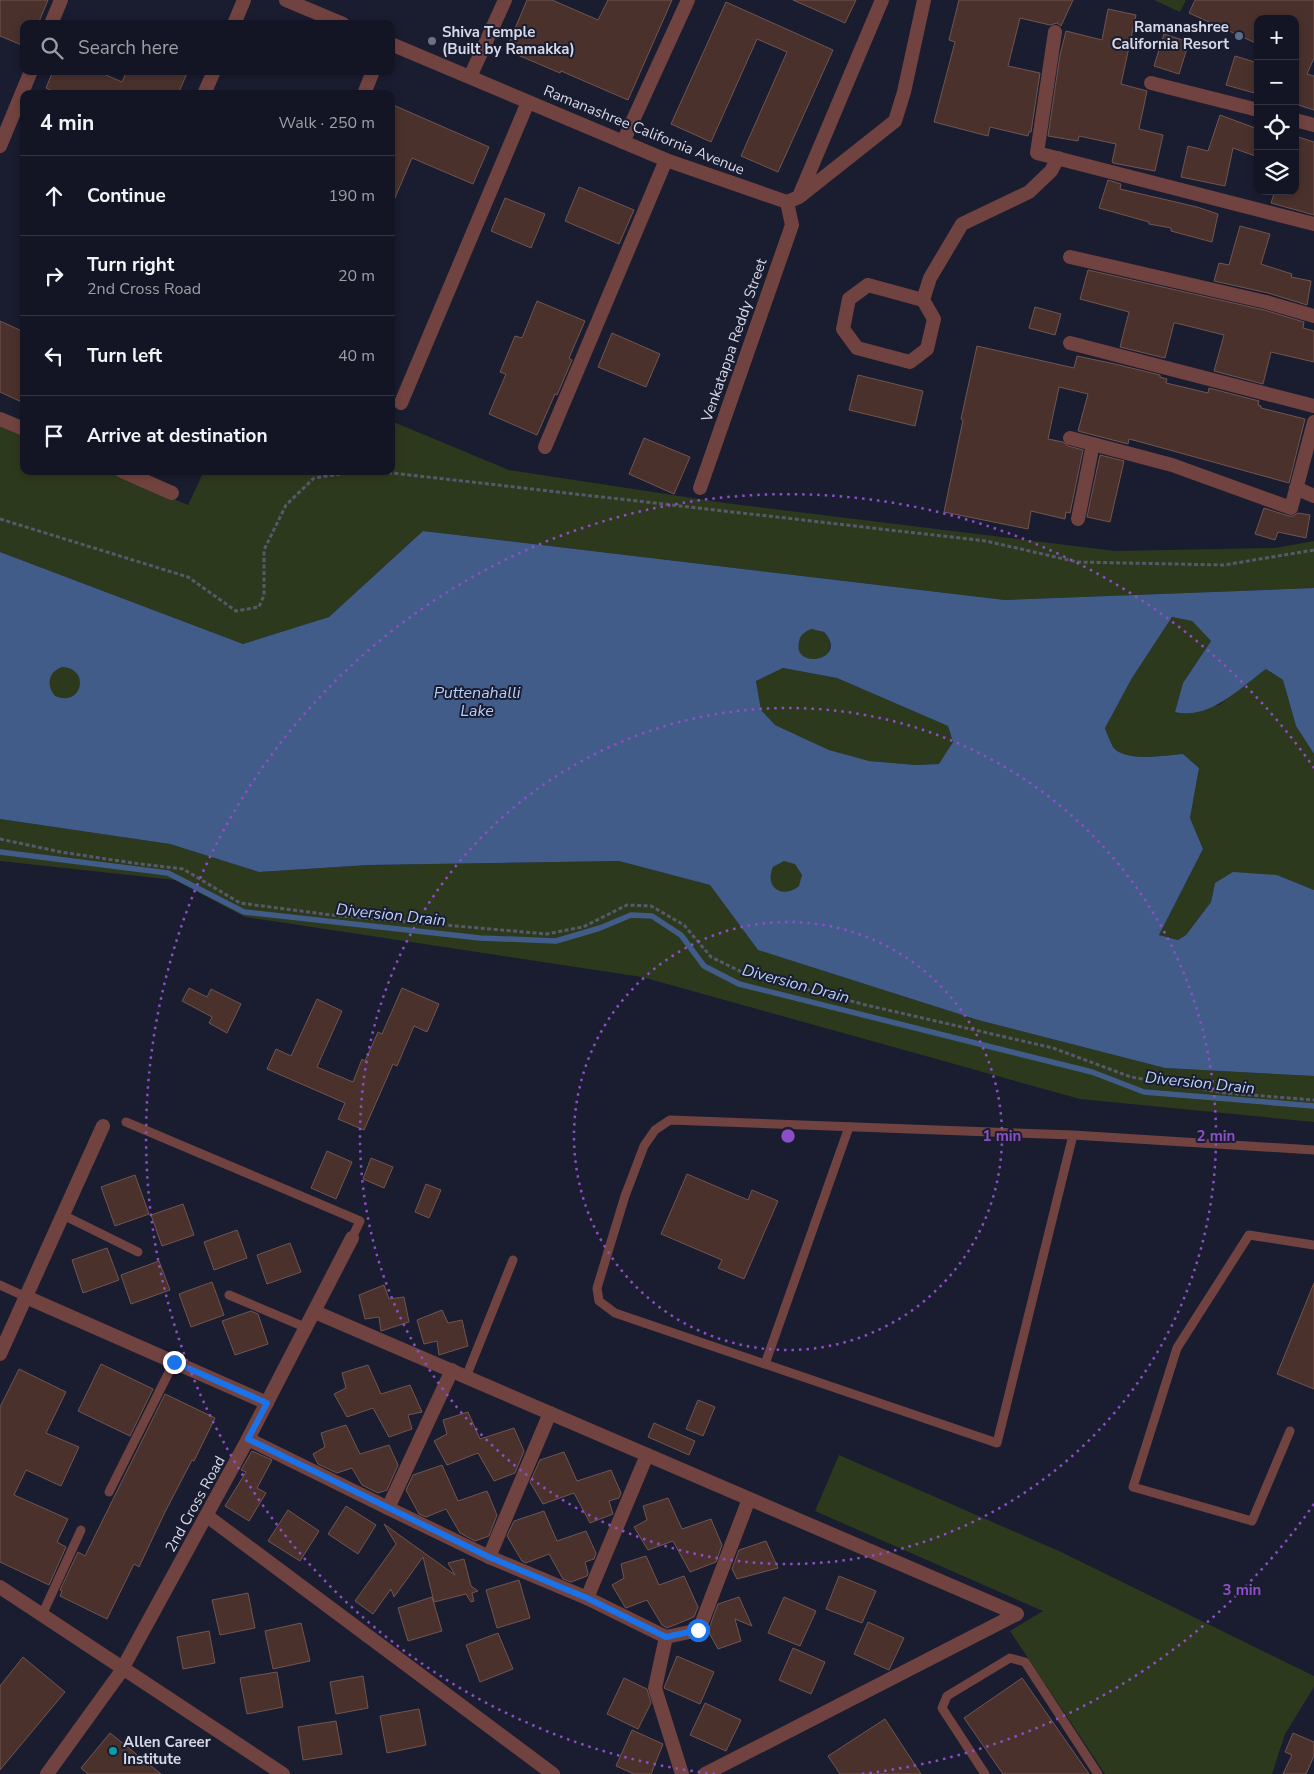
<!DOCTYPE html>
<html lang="en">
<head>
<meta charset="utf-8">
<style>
  body { margin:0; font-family:"Nunito Sans",sans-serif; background:#1d1e2c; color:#f1f3f6 }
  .controls { position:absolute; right:15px; top:15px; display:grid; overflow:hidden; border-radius:10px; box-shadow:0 2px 8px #0003 }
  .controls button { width:45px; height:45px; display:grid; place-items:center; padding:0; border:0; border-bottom:1px solid #333441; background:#141524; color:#f1f3f6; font:25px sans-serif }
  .stop { position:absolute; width:15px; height:15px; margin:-11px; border:4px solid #1a73e8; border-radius:50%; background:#fff }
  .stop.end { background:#1a73e8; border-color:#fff; box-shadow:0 1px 5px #0008 }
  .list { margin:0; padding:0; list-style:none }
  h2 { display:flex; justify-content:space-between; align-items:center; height:65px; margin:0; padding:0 20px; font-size:21px }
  h2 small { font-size:16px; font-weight:400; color:#9d9fa6 }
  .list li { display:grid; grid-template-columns:32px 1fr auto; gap:15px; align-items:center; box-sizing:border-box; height:80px; padding:0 20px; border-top:1px solid #333441 }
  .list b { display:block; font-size:19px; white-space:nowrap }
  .list p { margin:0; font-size:16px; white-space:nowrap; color:#9d9fa6 }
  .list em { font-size:16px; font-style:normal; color:#9d9fa6 }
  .icon { flex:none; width:28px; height:28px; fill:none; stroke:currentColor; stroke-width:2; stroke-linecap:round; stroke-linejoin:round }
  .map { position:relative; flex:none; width:1314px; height:1774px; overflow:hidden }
  .search { position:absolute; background:#141524; box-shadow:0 2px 8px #0003; left:20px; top:20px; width:375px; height:55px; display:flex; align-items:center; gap:12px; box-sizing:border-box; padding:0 18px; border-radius:10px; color:#9d9fa6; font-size:19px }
  .panel { position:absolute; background:#141524; box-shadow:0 2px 8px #0003; left:20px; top:90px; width:375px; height:385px; border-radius:10px }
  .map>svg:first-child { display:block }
</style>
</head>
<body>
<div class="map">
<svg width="1314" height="1774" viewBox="0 0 1314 1774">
  <rect width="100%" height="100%" fill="#1a1c30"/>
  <g fill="#2d391c">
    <polygon points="1154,0 1186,0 1180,12"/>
    <polygon points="391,421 509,470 725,503 1115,551 1275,548 1314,541 1314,588 1005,600 423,531 329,617 243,644 0,552 0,426 24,436 24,471 107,471 188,505 204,471 391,471"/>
    <path d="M1172,617L1192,621L1211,641L1183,683L1175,712L1219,705L1266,669L1283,680L1296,726L1314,754V890L1277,875L1215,883L1211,902L1186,935L1178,940L1159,935L1203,849L1190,818L1199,768L1183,754C1166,755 1125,763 1113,747C1110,741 1107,734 1105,728L1132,678Z"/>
    <circle cx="814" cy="645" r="16"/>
    <circle cx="64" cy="683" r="16"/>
    <polygon points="783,668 837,678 948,726 953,742 940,764 916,765 868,761 829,750 775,725 761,710 756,681"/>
    <polygon points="0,819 170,844 259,872 368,865 619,861 710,885 758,950 978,1020 1165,1068 1314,1076 1314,1122 1080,1099 642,977 245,917 175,880 0,861"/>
    <circle cx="786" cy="877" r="16"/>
    <polygon points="839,1455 1061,1552 1314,1676 1314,1687 1285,1734 1272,1774 1105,1774 1010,1631 1043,1611 815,1511"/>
  </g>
  <path fill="#425c8a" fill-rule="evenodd" d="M423,531L1005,600L1314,588V754L1296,726L1283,680L1266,669C1240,688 1210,720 1175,712L1183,683L1211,641L1192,621L1172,617L1132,678L1105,728C1107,734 1110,741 1113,747C1125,763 1166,755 1183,754L1199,768L1190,818L1203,849L1159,935L1178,940L1186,935L1211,902L1215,883L1233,872L1277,875L1314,890V1076L1165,1068L978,1020L758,950L710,885L619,861L368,865L259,872L170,844L0,819V552L243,644L329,617ZM812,629L824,632C850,660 792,671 799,642C800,635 805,631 812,629ZM62,667C91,668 82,708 55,696C46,685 48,672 62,667ZM783,668L837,678L948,726L953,742L939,764L916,765L869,761L829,750L775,725L761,710L756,681ZM784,861L795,864L802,875L799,886C782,900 764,887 773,867Z"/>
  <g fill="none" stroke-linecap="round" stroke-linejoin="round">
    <polyline stroke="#425c8a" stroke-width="5.5" points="0,852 168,873 244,912 480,938 556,941 600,928 631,915 652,916 681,935 704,966 739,984 1092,1072 1144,1092 1314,1106"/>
  </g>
  <g fill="#4a312c" stroke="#715550">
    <polygon points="0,0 48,0 38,24 24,24 24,46 0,36"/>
    <polygon points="527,0 552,0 598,20 608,0 672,0 628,100 561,71 560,73 506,50"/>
    <polygon points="793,0 856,0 845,23"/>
    <polygon points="959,0 1073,0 1061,26 1057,23 1050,25 1020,18 1008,66 1040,73 1031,132 1029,132 1028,136 990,127 988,136 934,122 955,42 949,40"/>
    <polygon points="1195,0 1314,0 1314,58 1307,74 1314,76 1314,110 1295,104 1295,19 1258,19 1258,44 1189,13"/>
    <polygon points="726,2 833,50 778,172 741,156 787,52 757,39 711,142 671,124"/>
    <polygon points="1108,9 1136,15 1121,84 1147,91 1139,129 1163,135 1155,171 1113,163 1112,162 1116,144 1079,136 1078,141 1048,136 1060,55 1066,31 1102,40"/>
    <polygon points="1164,34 1189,42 1179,74 1154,66"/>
    <polygon points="1235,56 1258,63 1258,94 1226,85"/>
    <polygon points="53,71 97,71 122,82 127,71 188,71 178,94 60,94 46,88"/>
    <polygon points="391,104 489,147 473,184 412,158 391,207"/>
    <polygon points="1220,115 1258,129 1258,157 1233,148 1225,186 1181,177 1188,146 1208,151"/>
    <polygon points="1295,136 1314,142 1314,215 1271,203 1275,191 1295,191"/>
    <polygon points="1108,180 1121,184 1120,189 1197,207 1218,214 1212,242 1171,231 1171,228 1149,224 1149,222 1099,208"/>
    <polygon points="579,187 634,210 619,244 565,221"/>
    <polygon points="505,198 545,214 531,248 491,231"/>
    <polygon points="1240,226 1270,234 1261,264 1292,274 1291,277 1311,281 1307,305 1268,293 1214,281 1219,263 1229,265"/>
    <polygon points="1088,270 1264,310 1304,322 1303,328 1314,331 1314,362 1271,352 1263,384 1214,371 1224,335 1176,323 1174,323 1165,358 1120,347 1129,312 1080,299"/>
    <polygon points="537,301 585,321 569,358 572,360 557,395 555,394 537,435 489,414 506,374 500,372 515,336 522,338"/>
    <polygon points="1035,307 1061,314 1055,335 1029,328"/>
    <polygon points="0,321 24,332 24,403 0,392"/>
    <polygon points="612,333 660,354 646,387 598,367"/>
    <polygon points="977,346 1074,368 1077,356 1115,364 1160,375 1160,377 1167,379 1166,383 1208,393 1209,388 1259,401 1258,405 1261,406 1261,408 1305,419 1289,483 1137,441 1129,439 1128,444 1078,431 1088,394 1059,387 1048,439 1063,442 1068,446 1083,450 1070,513 1066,512 1065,519 1031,511 1028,529 944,512 963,420 961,419"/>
    <polygon points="858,375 923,391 915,426 849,410"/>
    <polygon points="644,438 690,457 674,494 629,474"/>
    <polygon points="1100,455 1124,461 1110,522 1087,517"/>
    <polygon points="1264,508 1289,516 1293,516 1298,513 1310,515 1306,538 1278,532 1275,540 1255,534"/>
    <polygon points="189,988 207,997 211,989 241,1004 227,1033 209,1023 212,1017 182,1001"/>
    <polygon points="402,988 439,1004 427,1032 414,1026 397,1066 393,1064 364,1130 338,1119 345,1103 267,1069 276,1049 291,1056 317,999 342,1011 317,1067 353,1082 362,1059 365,1061 378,1032 382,1034"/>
    <polygon points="327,1151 352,1162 336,1199 311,1188"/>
    <polygon points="371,1158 393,1167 384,1188 363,1179"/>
    <polygon points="687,1174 748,1200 752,1190 778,1201 744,1279 718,1268 722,1260 661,1234"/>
    <polygon points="135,1175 149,1214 115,1226 101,1187"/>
    <polygon points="426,1184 441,1190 429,1218 415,1212"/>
    <polygon points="183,1204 194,1235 162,1246 151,1215"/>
    <polygon points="237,1230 247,1258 214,1270 204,1242"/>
    <polygon points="290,1243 301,1272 267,1284 257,1255"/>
    <polygon points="107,1248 119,1280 83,1293 72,1260"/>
    <polygon points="159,1261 170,1290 131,1304 121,1275"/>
    <polygon points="212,1282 224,1315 191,1327 179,1294"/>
    <polygon points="1314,1283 1314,1389 1277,1374"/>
    <polygon points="384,1285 389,1299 404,1297 409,1322 381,1331 379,1317 365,1319 359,1295"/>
    <polygon points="442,1310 448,1323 462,1320 468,1346 439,1355 437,1341 424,1344 417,1320"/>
    <polygon points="251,1311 258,1314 268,1344 235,1355 222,1321"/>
    <polygon points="101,1364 153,1389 130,1436 78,1411"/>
    <polygon points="368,1365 381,1394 410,1385 422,1412 408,1415 412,1429 389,1437 373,1408 347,1417 334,1394 346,1388 342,1373"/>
    <polygon points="19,1369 66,1392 46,1433 79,1447 61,1486 26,1470 14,1495 68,1519 57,1542 66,1547 49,1585 0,1562 0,1407"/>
    <polygon points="165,1394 215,1418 194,1461 192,1460 165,1512 139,1567 134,1564 107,1619 60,1596 62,1591 60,1590 78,1552 85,1556"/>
    <polygon points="698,1400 715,1407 703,1436 686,1429"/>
    <polygon points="468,1412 480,1439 514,1428 524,1451 515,1473 494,1481 478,1453 447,1465 434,1441 447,1434 443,1420"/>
    <polygon points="654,1423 695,1441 689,1455 648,1437"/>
    <polygon points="346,1425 360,1454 389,1445 398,1465 387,1490 378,1493 362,1485 352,1468 337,1473 318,1464 313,1454 325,1447 321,1433"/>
    <polygon points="252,1451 272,1460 257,1488 266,1493 249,1521 225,1506 246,1472 241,1470"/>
    <polygon points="564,1452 577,1481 611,1470 621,1493 619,1498 609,1501 613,1514 590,1523 574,1493 543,1504 530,1482 540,1460"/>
    <polygon points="442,1465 458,1501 487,1491 497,1515 489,1536 475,1541 460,1533 446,1509 426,1517 419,1514 406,1490 413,1475"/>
    <polygon points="668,1498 682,1529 711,1519 722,1545 716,1562 690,1572 673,1541 648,1550 634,1527 647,1520 643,1506"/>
    <polygon points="346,1506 376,1525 358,1554 328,1534"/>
    <polygon points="288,1510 319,1531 300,1561 268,1541"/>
    <polygon points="544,1511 557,1541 586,1531 596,1553 594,1559 585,1562 588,1573 587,1576 571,1582 563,1579 549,1554 526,1563 522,1561 507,1536 514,1521"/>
    <polygon points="384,1524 455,1575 448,1563 464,1559 471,1586 478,1591 472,1593 474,1601 471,1602 466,1594 434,1602 423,1557 394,1597 391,1589 373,1614 355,1601 396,1544"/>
    <polygon points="766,1541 778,1568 737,1579 732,1569 739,1550"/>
    <polygon points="646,1556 659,1585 684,1576 698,1607 694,1617 667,1628 662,1625 647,1600 626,1608 625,1607 612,1585 624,1578 621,1564"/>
    <polygon points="839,1576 876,1591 862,1623 826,1609"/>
    <polygon points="519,1580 530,1618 497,1628 486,1590"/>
    <polygon points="248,1593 255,1628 220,1635 212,1600"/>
    <polygon points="432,1597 442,1631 408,1641 398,1608"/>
    <polygon points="739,1597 752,1626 735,1619 741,1641 718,1649 708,1631 718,1604"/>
    <polygon points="784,1597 816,1611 800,1646 768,1633"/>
    <polygon points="868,1622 904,1638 889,1670 854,1654"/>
    <polygon points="301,1623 310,1661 273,1669 265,1631"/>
    <polygon points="209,1631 215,1663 183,1669 177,1637"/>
    <polygon points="498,1633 513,1669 480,1682 466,1645"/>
    <polygon points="793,1648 825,1662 811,1694 779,1680"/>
    <polygon points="677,1656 714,1672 700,1704 664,1688"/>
    <polygon points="23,1657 65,1692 0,1770 0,1686"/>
    <polygon points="277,1672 283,1707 247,1714 240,1678"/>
    <polygon points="363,1676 368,1708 336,1714 330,1682"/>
    <polygon points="624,1678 647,1689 651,1703 638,1729 607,1714"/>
    <polygon points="1022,1678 1089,1774 1003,1774 964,1718"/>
    <polygon points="705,1703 741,1720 726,1751 690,1735"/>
    <polygon points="419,1709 426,1745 387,1753 380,1716"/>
    <polygon points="885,1719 921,1774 840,1774 828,1756"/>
    <polygon points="336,1721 342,1754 303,1760 298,1727"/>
    <polygon points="632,1730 663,1744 651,1774 634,1774 616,1766"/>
    <polygon points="110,1733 161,1774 88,1774 81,1768"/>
    <polygon points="1293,1733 1314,1742 1314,1756 1306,1774 1283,1774 1292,1755 1285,1752"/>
  </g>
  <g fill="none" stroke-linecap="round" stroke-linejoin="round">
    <g stroke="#56596b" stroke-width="3" stroke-dasharray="4 2.5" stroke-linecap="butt">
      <polyline points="375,471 986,541 1077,562 1224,565 1314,550"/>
      <polyline points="0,519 188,577 236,611 259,607 264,595 264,550 286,505 314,478 361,471"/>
      <polyline points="0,839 61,852 133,863 183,869 240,903 331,915 547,934 583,927 627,905 651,906 684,925 711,957 744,973 866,1005 1053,1048 1131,1077 1225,1093 1314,1100"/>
    </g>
    <g stroke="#714340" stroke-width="9">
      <polyline points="126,1122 360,1221 352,1238"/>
      <polyline points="1073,1135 670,1120 655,1130 644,1146 625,1196 597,1288 599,1301 615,1313 997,1443 1073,1135 1314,1150"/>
      <polyline points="63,1215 138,1252"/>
      <polyline points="0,1285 26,1297"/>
      <polyline points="229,1295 307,1328"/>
      <polyline points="765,1364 849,1127"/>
      <polyline points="466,1377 513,1260"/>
      <polyline points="1290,1431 1252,1521 1133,1487 1177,1348 1249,1235 1314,1245"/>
      <polyline points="109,1492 174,1362"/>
      <polyline points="42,1615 81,1530"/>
      <polyline points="985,1774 942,1708 947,1696 1010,1658 1025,1662 1098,1774"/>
    </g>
    <g stroke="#714340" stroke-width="14">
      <polyline points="286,0 343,24"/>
      <polyline points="51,24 61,0"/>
      <polyline points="234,24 244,0"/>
      <polyline points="1055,32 1037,153 1314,224"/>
      <polyline points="391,44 666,160 787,202 799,197 895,121 904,92 924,0"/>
      <polyline points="470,77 505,0"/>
      <polyline points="1151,83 1258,110"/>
      <polyline points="204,94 214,71"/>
      <polyline points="364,94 373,71"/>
      <polyline points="1295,120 1314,125"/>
      <polyline points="623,142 688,0"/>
      <polyline points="0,146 31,71"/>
      <polyline points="800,194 882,0"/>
      <polyline points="1070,257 1266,302 1314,316"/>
      <polyline points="923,300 934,319 927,349 910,362 857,348 843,329 849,299 868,285 923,300 930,278 962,224 1029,192 1051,171 1058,158"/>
      <polyline points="1070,343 1314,406"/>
      <polyline points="401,403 528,102"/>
      <polyline points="0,419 24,429"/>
      <polyline points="1070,438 1172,465 1291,508 1314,422"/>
      <polyline points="545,447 666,160"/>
      <polyline points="122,471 172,493"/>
      <polyline points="700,488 792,225 787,202"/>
      <polyline points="1296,488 1314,496"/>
      <polyline points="1078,519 1093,444"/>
      <polyline points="26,1297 267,1403"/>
      <polyline points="315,1312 1017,1614 705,1774"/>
      <polyline points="0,1354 103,1126"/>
      <polyline points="452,1370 388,1508 489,1557 587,1598"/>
      <polyline points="248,1439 388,1508"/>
      <polyline points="647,1455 587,1598 666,1637 655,1688 682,1774"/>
      <polyline points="207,1516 553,1774"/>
      <polyline points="489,1557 550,1413"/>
      <polyline points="0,1587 283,1774"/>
      <polyline points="666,1637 699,1630 749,1499"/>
      <polyline points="47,1774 120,1673 248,1439 352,1238"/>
    </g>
  </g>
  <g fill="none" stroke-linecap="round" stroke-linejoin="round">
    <polyline stroke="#1a73e8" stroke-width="6" points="174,1362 267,1403 248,1439 489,1557 587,1598 666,1637 698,1630"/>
  </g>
  <g fill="none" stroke="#8d4fc7" stroke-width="2.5" stroke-dasharray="2.5 5">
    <circle cx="788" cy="1136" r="214"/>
    <circle cx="788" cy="1136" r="428"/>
    <path d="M1314 1504A642 642 0 0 1 861 1774M715 1774A642 642 0 1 1 1314 768"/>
  </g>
  <circle fill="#5c6f8a" stroke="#1a1c30" stroke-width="2" cx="1239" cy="36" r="5"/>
  <circle fill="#6b7280" stroke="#1a1c30" stroke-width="2" cx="432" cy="41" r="5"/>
  <circle fill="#0f9aa8" stroke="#1a1c30" stroke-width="2" cx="113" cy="1751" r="5"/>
  <g text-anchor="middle" stroke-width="4" stroke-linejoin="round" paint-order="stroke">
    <g font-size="15" font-weight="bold" fill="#d6d9e7" stroke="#1a1c30" text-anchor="start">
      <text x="1229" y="32" text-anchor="end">Ramanashree<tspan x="1229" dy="17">California Resort</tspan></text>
      <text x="442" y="37">Shiva Temple<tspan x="442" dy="17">(Built by Ramakka)</tspan></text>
      <text x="123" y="1747">Allen Career<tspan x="123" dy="17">Institute</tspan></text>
    </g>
    <g font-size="15" fill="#d6d9e7" stroke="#1a1c30">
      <text transform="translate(644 130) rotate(22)" y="5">Ramanashree California Avenue</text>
      <text transform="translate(734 340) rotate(-71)" y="5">Venkatappa Reddy Street</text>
      <text transform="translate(195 1504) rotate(-61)" y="5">2nd Cross Road</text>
    </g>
    <g font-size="16" font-style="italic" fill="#b7d0fb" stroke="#1a1c30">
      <text x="477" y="698">Puttenahalli<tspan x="477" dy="18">Lake</tspan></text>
      <text transform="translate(391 914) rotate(6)" y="6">Diversion Drain</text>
      <text transform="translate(796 983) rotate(15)" y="6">Diversion Drain</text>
      <text transform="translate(1200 1082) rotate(6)" y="6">Diversion Drain</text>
    </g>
  </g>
  <circle cx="788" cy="1136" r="8" fill="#8d4fc7" stroke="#1a1c30" stroke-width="2.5"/>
  <g font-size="15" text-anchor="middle" font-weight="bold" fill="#8d4fc7" stroke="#1a1c30" stroke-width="4" stroke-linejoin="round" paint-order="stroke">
    <text x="1002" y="1141">1 min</text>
    <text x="1216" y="1141">2 min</text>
    <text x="1242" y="1595">3 min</text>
  </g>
</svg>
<div class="controls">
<button>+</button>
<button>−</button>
<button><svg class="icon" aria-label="locate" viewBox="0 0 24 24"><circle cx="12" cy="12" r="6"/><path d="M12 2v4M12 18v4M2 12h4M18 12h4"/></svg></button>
<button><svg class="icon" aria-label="layers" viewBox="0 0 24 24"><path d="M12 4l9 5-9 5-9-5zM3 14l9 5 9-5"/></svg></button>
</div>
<div class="stop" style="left:698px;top:1630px"></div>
<div class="stop end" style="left:174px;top:1362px"></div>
<div class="search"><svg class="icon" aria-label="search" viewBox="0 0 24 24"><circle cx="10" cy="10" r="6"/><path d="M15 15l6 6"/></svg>Search here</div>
<section class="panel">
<h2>4 min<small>Walk · 250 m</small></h2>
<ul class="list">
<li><svg class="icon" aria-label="ahead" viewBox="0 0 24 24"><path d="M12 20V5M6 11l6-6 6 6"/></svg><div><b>Continue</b></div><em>190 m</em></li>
<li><svg class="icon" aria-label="right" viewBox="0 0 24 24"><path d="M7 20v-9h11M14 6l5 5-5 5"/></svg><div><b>Turn right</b><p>2nd Cross Road</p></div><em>20 m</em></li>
<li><svg class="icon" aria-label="left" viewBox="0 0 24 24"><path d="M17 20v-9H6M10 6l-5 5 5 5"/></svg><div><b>Turn left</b></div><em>40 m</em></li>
<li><svg class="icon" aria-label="arrive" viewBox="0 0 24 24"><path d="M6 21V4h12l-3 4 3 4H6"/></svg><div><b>Arrive at destination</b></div></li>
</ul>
</section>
</div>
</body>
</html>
